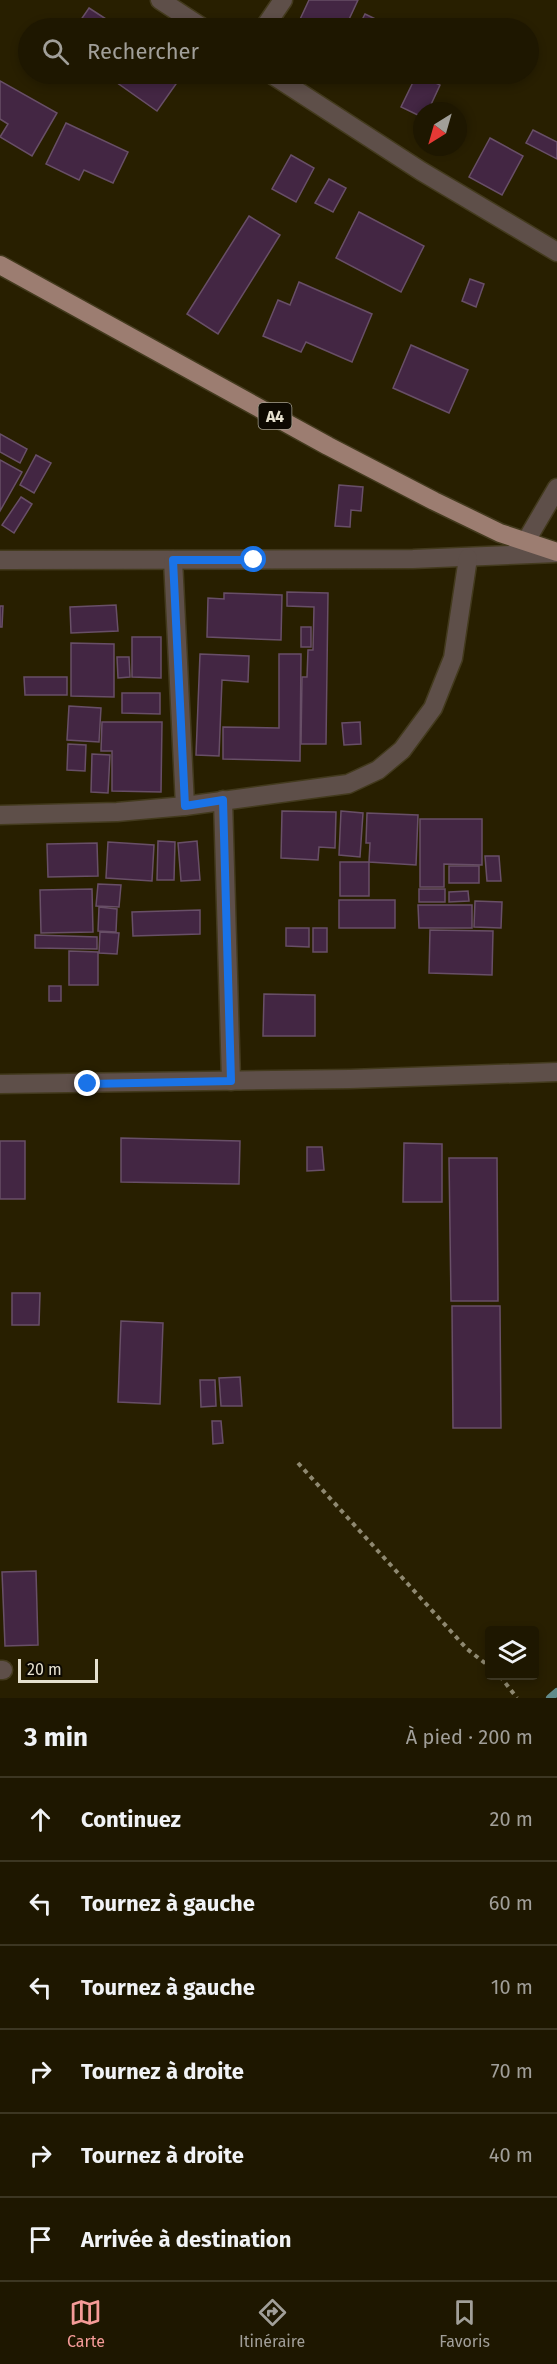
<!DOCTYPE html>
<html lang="fr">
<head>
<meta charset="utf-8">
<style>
  body { margin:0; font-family:"Fira Sans",sans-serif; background:#2b240f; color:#f1f3f6 }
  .controls { position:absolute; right:18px; bottom:18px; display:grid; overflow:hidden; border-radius:6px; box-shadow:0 3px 9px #0003 }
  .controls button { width:54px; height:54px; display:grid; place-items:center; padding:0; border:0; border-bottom:2px solid #3c3622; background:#1e1700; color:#f1f3f6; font:30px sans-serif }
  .compass { position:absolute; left:413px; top:102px; width:54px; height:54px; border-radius:50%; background:#1e1700; box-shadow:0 3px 9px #0003; rotate:217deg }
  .scale { position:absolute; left:18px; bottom:15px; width:80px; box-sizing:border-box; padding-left:6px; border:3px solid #e6e1cf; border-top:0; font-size:16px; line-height:21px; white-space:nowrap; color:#e6e1cf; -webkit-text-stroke:4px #0d0901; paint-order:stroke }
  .stop { position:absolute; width:18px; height:18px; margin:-14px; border:4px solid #1a73e8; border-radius:50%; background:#fff }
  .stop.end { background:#1a73e8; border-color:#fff; box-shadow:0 2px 6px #0008 }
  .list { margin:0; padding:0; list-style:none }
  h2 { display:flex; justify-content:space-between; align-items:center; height:78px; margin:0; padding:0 24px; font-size:26px }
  h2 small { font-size:20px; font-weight:400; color:#a19f99 }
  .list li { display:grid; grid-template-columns:39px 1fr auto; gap:18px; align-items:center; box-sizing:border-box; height:84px; padding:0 24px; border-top:2px solid #3c3622 }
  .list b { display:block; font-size:22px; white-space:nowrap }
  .list em { font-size:20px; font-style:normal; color:#a19f99 }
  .icon { flex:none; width:33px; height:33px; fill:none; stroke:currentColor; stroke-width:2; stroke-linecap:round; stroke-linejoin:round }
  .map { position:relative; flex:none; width:557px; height:1698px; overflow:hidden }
  .search { position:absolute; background:#1e1700; box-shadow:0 3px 9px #0003; left:18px; right:18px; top:18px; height:66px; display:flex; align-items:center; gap:15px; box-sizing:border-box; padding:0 21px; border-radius:33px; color:#a19f99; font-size:22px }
  .sheet { height:582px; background:#1e1700 }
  nav { display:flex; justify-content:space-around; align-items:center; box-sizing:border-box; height:84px; border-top:2px solid #3c3622; background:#1e1700; font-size:16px; color:#a19f99 }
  nav a { display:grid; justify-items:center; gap:3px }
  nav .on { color:#f59b98 }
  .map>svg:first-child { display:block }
</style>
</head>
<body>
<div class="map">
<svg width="557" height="1698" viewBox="0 0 557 1698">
  <rect width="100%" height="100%" fill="#281f00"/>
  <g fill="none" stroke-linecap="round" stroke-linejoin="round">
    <polyline stroke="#628b8b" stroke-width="8" points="550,1698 557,1692"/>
  </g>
  <g fill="#432643" stroke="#684f67" stroke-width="1.5">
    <polygon points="309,0 358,0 345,28 296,28"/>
    <polygon points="89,8 120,28 85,28 78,24"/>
    <polygon points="365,14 394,28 358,28"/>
    <polygon points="122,74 183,74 157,111 116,82"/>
    <polygon points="417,74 440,85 428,111 422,111 422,117 401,107"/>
    <polygon points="0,81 57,113 32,156 0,137 8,124 0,119"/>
    <polygon points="66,123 128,152 113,183 84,170 79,180 46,164"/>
    <polygon points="533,130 557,142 557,159 526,143"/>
    <polygon points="490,138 523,156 502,195 469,177"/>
    <polygon points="291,155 314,168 296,202 272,189"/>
    <polygon points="329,179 346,188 333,212 315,203"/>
    <polygon points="359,212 424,246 401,292 336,258"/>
    <polygon points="249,216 280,235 218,334 187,314"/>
    <polygon points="470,279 484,284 476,307 462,301"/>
    <polygon points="299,282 372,314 352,362 306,342 301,352 263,336 278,300 290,305"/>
    <polygon points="411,345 468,370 449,413 393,388"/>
    <polygon points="0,434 27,449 20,463 0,452"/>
    <polygon points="36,455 51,463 34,493 20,485"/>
    <polygon points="0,460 22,472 0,511"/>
    <polygon points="339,485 363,487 361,511 351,510 350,527 335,526"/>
    <polygon points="21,497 32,504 14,533 2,525"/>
    <polygon points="287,592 328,593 326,744 301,744 302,677 307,677 308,650 313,650 314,607 287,606"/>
    <polygon points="224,593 282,595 281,640 207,637 208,598 224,599"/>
    <polygon points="116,605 118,631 71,633 70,607"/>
    <polygon points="0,606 3,606 2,627 0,627"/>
    <rect x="301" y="627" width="10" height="20"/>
    <polygon points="132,637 161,637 161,678 132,677"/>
    <polygon points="71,643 114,644 114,697 71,696"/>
    <polygon points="200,654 249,656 248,682 222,680 219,756 196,755"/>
    <polygon points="279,654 301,654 300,761 223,759 223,727 279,728"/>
    <polygon points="117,657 129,657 130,677 118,678"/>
    <polygon points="24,677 67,677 67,695 25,695"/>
    <polygon points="122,693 160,693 160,714 122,713"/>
    <polygon points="69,706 101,708 99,742 67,740"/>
    <polygon points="102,722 162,722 161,792 112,791 112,751 101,751"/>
    <polygon points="360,722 361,744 344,745 342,723"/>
    <polygon points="68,744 86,745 85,771 67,770"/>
    <polygon points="92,754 110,755 108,793 91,792"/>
    <polygon points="282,811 336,812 335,848 319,847 318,860 281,858"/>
    <polygon points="341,811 363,813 360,857 339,855"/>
    <polygon points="367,813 418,815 416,865 369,862 370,843 366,843"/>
    <polygon points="420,819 482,819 482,865 444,864 444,887 420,887"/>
    <polygon points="158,841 175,842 174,880 157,880"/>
    <polygon points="197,841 200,880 181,881 178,843"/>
    <polygon points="108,842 154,845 152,881 106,878"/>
    <polygon points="97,843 98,876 48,877 47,844"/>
    <polygon points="485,856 499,856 501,881 487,881"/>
    <rect x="340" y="862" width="29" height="34"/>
    <rect x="449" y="866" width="30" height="17"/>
    <polygon points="98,884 121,885 119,907 96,906"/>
    <polygon points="92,889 93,932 41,933 40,890"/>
    <rect x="419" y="889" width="26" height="13"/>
    <polygon points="468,891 469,901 449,902 449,892"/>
    <rect x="339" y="900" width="56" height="28"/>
    <polygon points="475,901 502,902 501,928 474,927"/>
    <polygon points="418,905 472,905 472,928 419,928"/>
    <polygon points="99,907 117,909 116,932 98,931"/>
    <polygon points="200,910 200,934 133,936 132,912"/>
    <polygon points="286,928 309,928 309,947 286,946"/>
    <rect x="313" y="928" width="14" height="24"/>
    <polygon points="430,930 493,931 492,975 429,973"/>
    <polygon points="100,932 119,933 117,954 99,953"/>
    <polygon points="35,935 97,937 97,949 35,948"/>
    <polygon points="69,951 98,952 98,985 69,985"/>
    <rect x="49" y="986" width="12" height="15"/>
    <polygon points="264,994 315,995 315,1036 263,1036"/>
    <polygon points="121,1138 240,1141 239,1184 121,1182"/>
    <rect x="0" y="1141" width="25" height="58"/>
    <polygon points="404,1143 442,1144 442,1202 403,1202"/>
    <polygon points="307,1147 322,1147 324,1170 307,1171"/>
    <polygon points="449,1158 497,1158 498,1301 451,1301"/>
    <polygon points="12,1293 40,1293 39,1325 12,1325"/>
    <polygon points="452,1306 500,1306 501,1428 453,1428"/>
    <polygon points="121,1321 163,1323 160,1404 118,1402"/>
    <polygon points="240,1377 242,1406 221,1406 219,1378"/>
    <polygon points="200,1380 215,1380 216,1406 201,1407"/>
    <polygon points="212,1421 221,1421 223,1443 213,1444"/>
    <polygon points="36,1571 38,1645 5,1646 2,1572"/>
  </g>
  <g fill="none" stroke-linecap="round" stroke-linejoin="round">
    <g stroke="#433a1d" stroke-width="21">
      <g id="minor">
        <polyline points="160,0 203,28"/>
        <polyline points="264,28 283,0"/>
        <polyline points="271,74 421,171 557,252"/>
        <polyline points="526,541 557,488"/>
        <polyline points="0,560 413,559 557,553"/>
        <polyline points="173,560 185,806"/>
        <polyline points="223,800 231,1081"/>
        <polyline points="0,815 117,812 185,806 348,784 378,770 402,750 433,708 453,658 468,558"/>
        <polyline points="0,1084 350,1079 557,1072"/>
        <polyline points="0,1670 3,1670"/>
      </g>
    </g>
    <g stroke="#433a1d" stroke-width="21">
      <polyline id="primary" points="0,265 328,446 434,501 500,533 557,552"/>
    </g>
    <g stroke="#8f8971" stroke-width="4" stroke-dasharray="4.5 4.5" stroke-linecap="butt">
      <polyline points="298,1463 467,1649 490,1667"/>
      <polyline points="500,1676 517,1698"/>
    </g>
    <use href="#minor" stroke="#5e4f49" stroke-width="18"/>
    <use href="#primary" stroke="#9c7d71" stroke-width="18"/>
  </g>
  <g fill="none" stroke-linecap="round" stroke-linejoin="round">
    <polyline stroke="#1a73e8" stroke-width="8" points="88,1084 231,1081 223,800 185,806 173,560 254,560"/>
  </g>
  <g text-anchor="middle" stroke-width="6" stroke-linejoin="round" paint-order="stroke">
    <rect fill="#0d0901" stroke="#a5a091" stroke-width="1.5" x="258.5" y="403" width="33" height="26" rx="4.5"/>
    <g font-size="16" font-weight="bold" fill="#e6e1cf">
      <text x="275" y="422">A4</text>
    </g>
  </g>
</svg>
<div class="controls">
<button><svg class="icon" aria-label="layers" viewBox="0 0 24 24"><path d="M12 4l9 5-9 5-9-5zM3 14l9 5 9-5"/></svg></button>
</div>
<svg class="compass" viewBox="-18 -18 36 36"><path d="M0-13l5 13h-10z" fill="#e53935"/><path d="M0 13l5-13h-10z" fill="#a19f99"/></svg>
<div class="scale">20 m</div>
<div class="stop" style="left:254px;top:560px"></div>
<div class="stop end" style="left:88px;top:1084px"></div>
<div class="search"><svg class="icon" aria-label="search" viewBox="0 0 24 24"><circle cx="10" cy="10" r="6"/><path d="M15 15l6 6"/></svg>Rechercher</div>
</div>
<section class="sheet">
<h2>3 min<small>À pied · 200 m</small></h2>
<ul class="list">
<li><svg class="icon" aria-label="ahead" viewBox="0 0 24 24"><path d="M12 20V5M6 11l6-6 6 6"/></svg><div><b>Continuez</b></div><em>20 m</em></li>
<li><svg class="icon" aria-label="left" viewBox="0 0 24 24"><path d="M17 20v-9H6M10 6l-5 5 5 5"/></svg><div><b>Tournez à gauche</b></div><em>60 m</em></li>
<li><svg class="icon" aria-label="left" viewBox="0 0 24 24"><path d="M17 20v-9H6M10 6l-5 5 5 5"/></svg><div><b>Tournez à gauche</b></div><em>10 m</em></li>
<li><svg class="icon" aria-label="right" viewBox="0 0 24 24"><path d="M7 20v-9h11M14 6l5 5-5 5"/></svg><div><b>Tournez à droite</b></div><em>70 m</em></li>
<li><svg class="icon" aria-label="right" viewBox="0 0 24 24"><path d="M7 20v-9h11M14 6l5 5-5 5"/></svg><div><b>Tournez à droite</b></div><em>40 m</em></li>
<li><svg class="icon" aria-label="arrive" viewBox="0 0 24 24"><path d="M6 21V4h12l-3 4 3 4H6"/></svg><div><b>Arrivée à destination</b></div></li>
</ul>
</section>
<nav>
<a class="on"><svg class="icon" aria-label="map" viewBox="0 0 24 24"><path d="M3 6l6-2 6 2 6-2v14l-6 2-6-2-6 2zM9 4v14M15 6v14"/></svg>Carte</a>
<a><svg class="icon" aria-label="directions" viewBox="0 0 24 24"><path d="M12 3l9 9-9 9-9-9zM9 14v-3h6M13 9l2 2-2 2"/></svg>Itinéraire</a>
<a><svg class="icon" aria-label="saved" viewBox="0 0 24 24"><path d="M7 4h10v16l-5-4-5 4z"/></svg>Favoris</a>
</nav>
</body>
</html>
